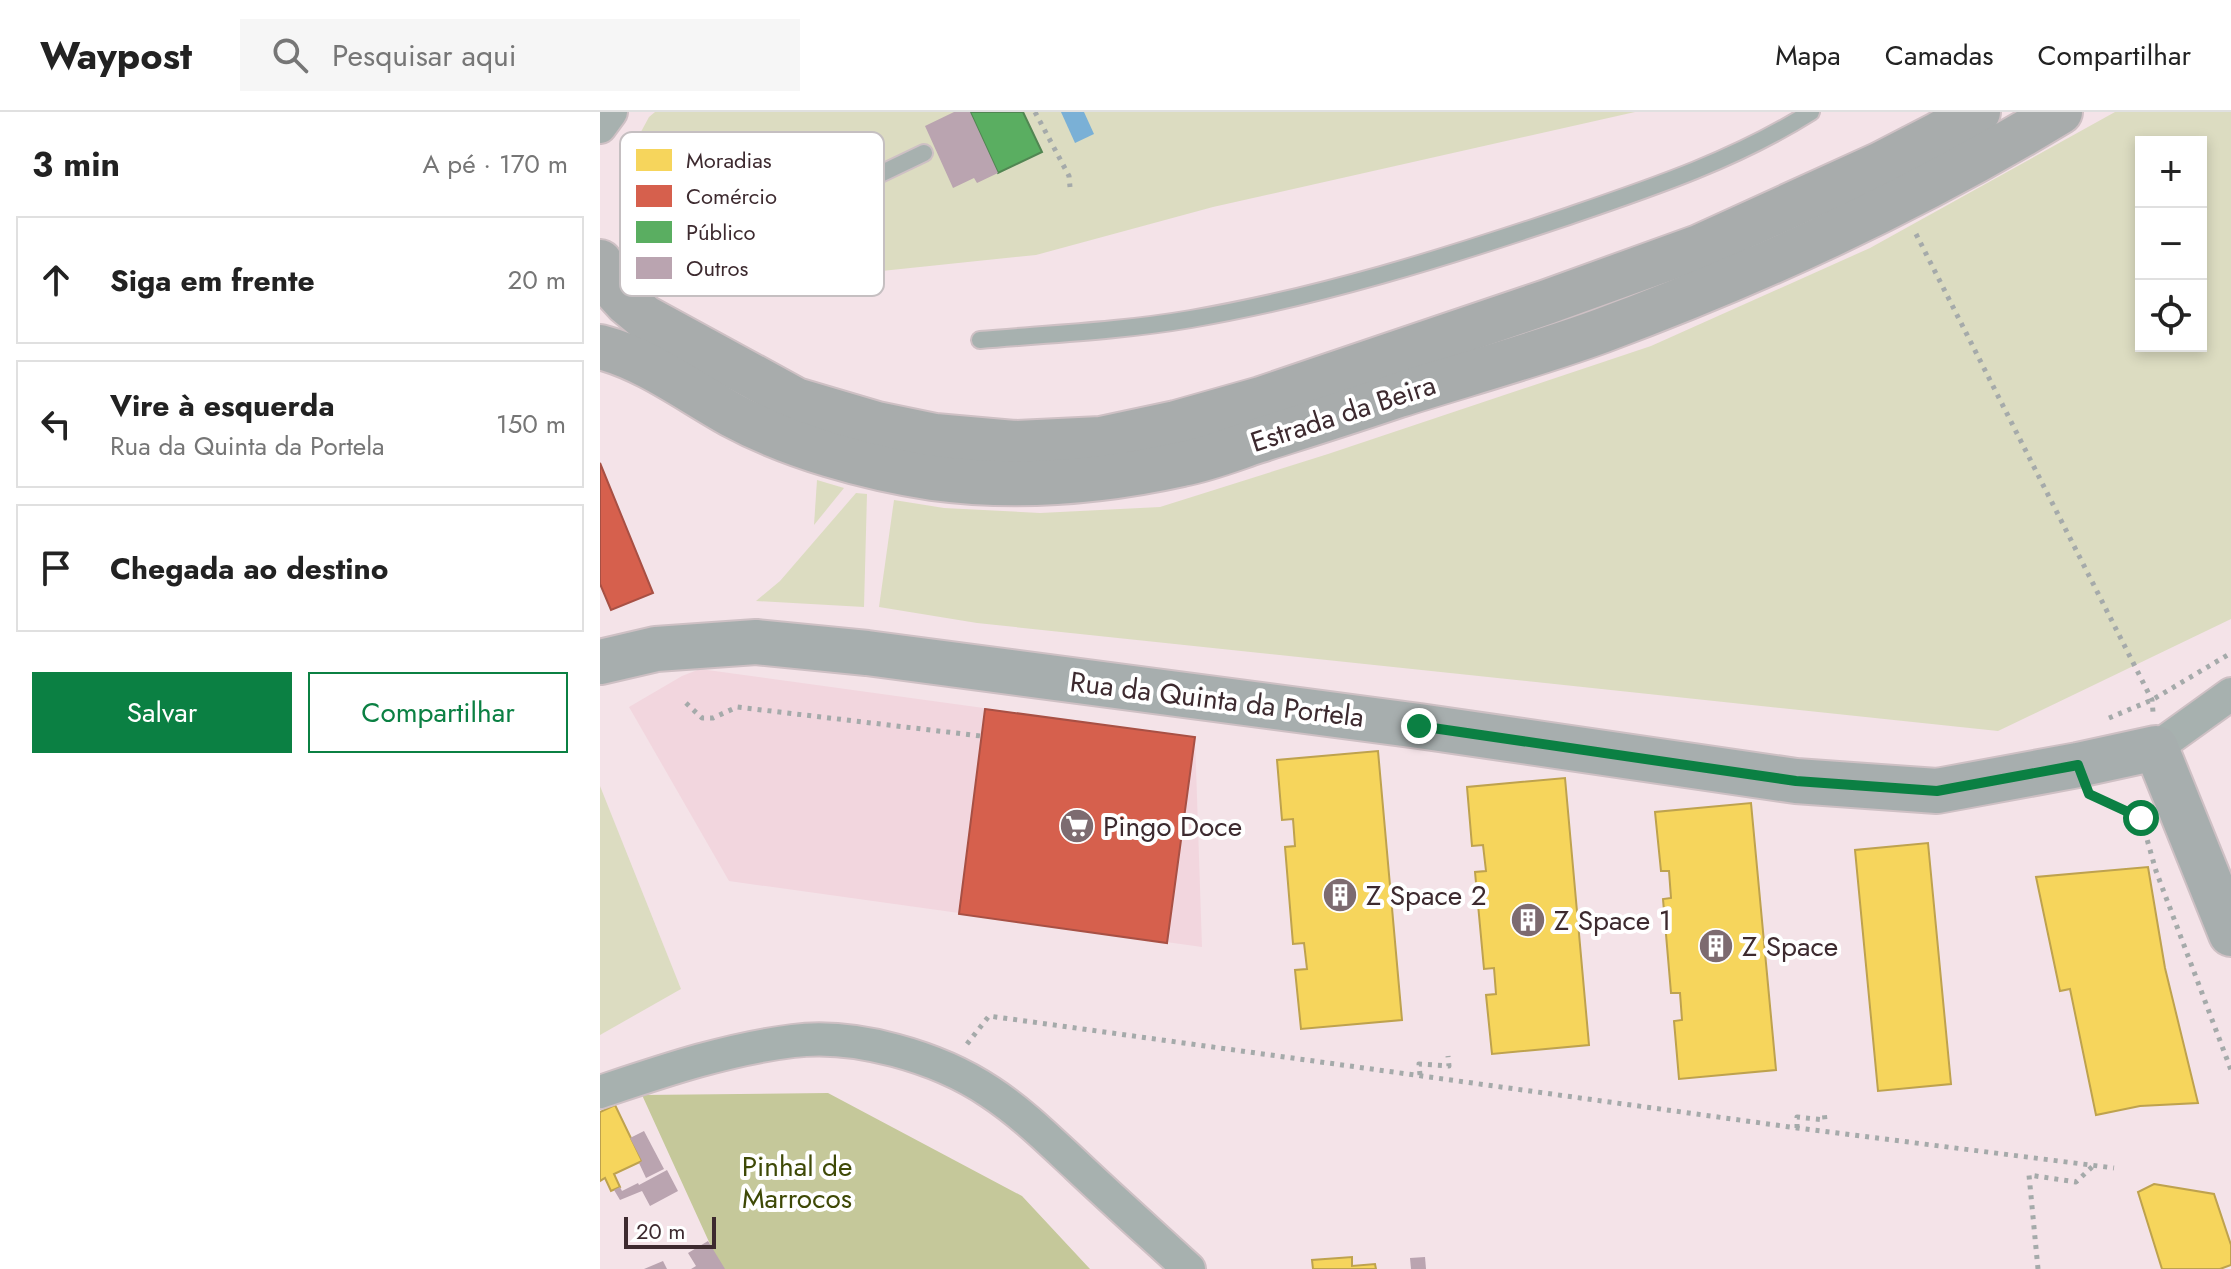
<!DOCTYPE html>
<html lang="pt">
<head>
<meta charset="utf-8">
<style>
  body { margin:0; font-family:Jost,sans-serif; background:#f6f6f6; color:#222 }
  .controls { position:absolute; right:24px; top:24px; display:grid; overflow:hidden; border-radius:0px; box-shadow:0 4px 12px #0003 }
  .controls button { width:72px; height:72px; display:grid; place-items:center; padding:0; border:0; border-bottom:2px solid #e0e0e0; background:#fff; color:#222; font:40px sans-serif }
  .scale { position:absolute; left:24px; bottom:20px; width:92px; box-sizing:border-box; padding-left:8px; border:4px solid #3d2a2f; border-top:0; font-size:22px; line-height:28px; white-space:nowrap; color:#3d2a2f; -webkit-text-stroke:6px #fff; paint-order:stroke }
  .stop { position:absolute; width:24px; height:24px; margin:-18px; border:6px solid #0b8043; border-radius:50%; background:#fff }
  .stop.end { background:#0b8043; border-color:#fff; box-shadow:0 2px 8px #0008 }
  .list { margin:0; padding:0; list-style:none }
  h2 { display:flex; justify-content:space-between; align-items:center; height:104px; margin:0; padding:0 32px; font-size:34px }
  h2 small { font-size:26px; font-weight:400; color:#767676 }
  .list li { display:grid; grid-template-columns:52px 1fr auto; gap:24px; align-items:center; box-sizing:border-box; height:128px; margin:0 16px 16px; padding:0 16px; border:2px solid #e0e0e0; border-radius:0px }
  .list b { display:block; font-size:30px; white-space:nowrap }
  .list p { margin:0; font-size:26px; white-space:nowrap; color:#767676 }
  .list em { font-size:26px; font-style:normal; color:#767676 }
  .actions { display:flex; gap:16px; padding:24px 32px }
  .actions a { flex:1; padding:18px 0; border:2px solid #0b8043; border-radius:0px; text-align:center; font-size:28px; color:#0b8043 }
  .actions .main { background:#0b8043; color:#fff }
  .icon { flex:none; width:44px; height:44px; fill:none; stroke:currentColor; stroke-width:2; stroke-linecap:round; stroke-linejoin:round }
  .map { position:relative; flex:none; width:1631px; height:1157px; overflow:hidden }
  header { display:flex; align-items:center; gap:48px; box-sizing:border-box; height:112px; padding:0 40px; background:#fff; border-bottom:2px solid #e0e0e0 }
  header strong { font-size:38px }
  nav { display:flex; gap:44px; margin-inline-start:auto; font-size:28px }
  .search { width:560px; height:72px; background:#f6f6f6; display:flex; align-items:center; gap:20px; box-sizing:border-box; padding:0 28px; border-radius:0px; color:#767676; font-size:30px }
  main { display:flex }
  aside { flex:1; background:#fff }
  .map>svg:first-child { display:block }
</style>
</head>
<body>
<header>
<strong>Waypost</strong>
<div class="search"><svg class="icon" aria-label="search" viewBox="0 0 24 24"><circle cx="10" cy="10" r="6"/><path d="M15 15l6 6"/></svg>Pesquisar aqui</div>
<nav><a>Mapa</a><a>Camadas</a><a>Compartilhar</a></nav>
</header>
<main>
<aside>
<h2>3 min<small>A pé · 170 m</small></h2>
<ul class="list">
<li><svg class="icon" aria-label="ahead" viewBox="0 0 24 24"><path d="M12 20V5M6 11l6-6 6 6"/></svg><div><b>Siga em frente</b></div><em>20 m</em></li>
<li><svg class="icon" aria-label="left" viewBox="0 0 24 24"><path d="M17 20v-9H6M10 6l-5 5 5 5"/></svg><div><b>Vire à esquerda</b><p>Rua da Quinta da Portela</p></div><em>150 m</em></li>
<li><svg class="icon" aria-label="arrive" viewBox="0 0 24 24"><path d="M6 21V4h12l-3 4 3 4H6"/></svg><div><b>Chegada ao destino</b></div></li>
</ul>
<div class="actions"><a class="main">Salvar</a><a>Compartilhar</a></div>
</aside>
<div class="map">
<svg width="1631" height="1157" viewBox="0 0 1631 1157">
  <rect width="100%" height="100%" fill="#f4e3e8"/>
  <polygon fill="#f2d6de" points="100,557 595,625 602,835 129,769 29,595 82,564"/>
  <g fill="#dcdcc1" fill-rule="evenodd">
    <polygon points="55,0 1035,0 613,95 436,143 108,177 71,176 49,161 27,115 23,53 49,5"/>
    <path d="M1515,0H1631V507L1398,619L377,511L279,495L294,388L344,396L440,401L560,395L728,342L1051,234L1270,136ZM1541,30H1601V234H1541Z"/>
    <polygon points="217,368 244,376 214,413"/>
    <polygon points="256,381 267,382 264,495 156,489 180,469"/>
    <polygon points="0,674 81,877 0,923"/>
  </g>
  <polygon fill="#c5c89a" points="228,981 422,1084 490,1157 119,1157 120,1154 42,983"/>
  <polygon fill="#7ab0d6" points="461,0 484,0 494,22 475,31"/>
  <g fill="#f6d55c" stroke="#bea24e" stroke-width="2">
    <polygon points="778,639 802,908 701,917 695,858 707,857 704,831 693,832 685,735 695,734 693,707 682,708 677,648"/>
    <polygon points="965,666 989,933 892,942 886,883 896,882 894,856 884,857 875,760 886,759 883,733 872,734 867,675"/>
    <polygon points="1151,691 1176,958 1079,967 1074,909 1082,908 1080,881 1071,881 1063,787 1071,786 1069,759 1061,759 1055,700"/>
    <polygon points="1328,731 1351,972 1278,979 1255,738"/>
    <polygon points="1548,755 1565,856 1598,991 1540,994 1496,1003 1470,877 1460,879 1436,765"/>
    <polygon points="15,993 42,1049 14,1062 20,1075 11,1079 5,1066 0,1069 0,1000"/>
    <polygon points="1554,1072 1614,1082 1631,1133 1631,1153 1620,1157 1562,1157 1538,1080"/>
    <polygon points="752,1145 752,1154 775,1152 776,1157 713,1157 712,1148"/>
  </g>
  <g fill="#d6604d" stroke="#a85044" stroke-width="2">
    <polygon points="0,351 53,481 11,498 0,472"/>
    <polygon points="385,597 595,625 567,831 359,802"/>
  </g>
  <polygon fill="#5aae61" stroke="#518652" stroke-width="2" points="370,0 423,0 442,40 398,61"/>
  <g fill="#baa4b0">
    <polygon points="354,0 370,0 398,61 377,71 374,66 353,76 325,14"/>
    <polygon points="44,1019 64,1057 46,1066 39,1051 42,1049 30,1026"/>
    <polygon points="67,1058 78,1079 50,1094 42,1079 20,1088 14,1078 20,1075 22,1079 38,1071 39,1073"/>
    <polygon points="108,1129 125,1157 91,1157 96,1154 88,1141"/>
    <polygon points="825,1145 826,1157 811,1157 810,1146"/>
    <polygon points="63,1149 67,1157 44,1157"/>
  </g>
  <g fill="none" stroke-linecap="round" stroke-linejoin="round">
    <g stroke="#cec0c4" stroke-width="20">
      <g id="lane">
        <polyline points="228,87 324,41"/>
        <path d="M380,228C450,222 521,219 591,207C719,185 844,146 966,105C1051,76 1135,48 1211,0"/>
      </g>
    </g>
    <g stroke="#cec0c4" stroke-width="36">
      <g id="street">
        <polyline points="0,15 11,0"/>
        <polyline points="1556,636 1631,582"/>
        <path d="M0,980C63,959 127,937 193,929C255,921 338,945 390,980C422,1001 449,1028 477,1054C514,1089 552,1123 589,1157"/>
      </g>
    </g>
    <g stroke="#cec0c4" stroke-width="48">
      <polyline id="secondary" points="0,550 56,537 156,530 267,541 819,614 1196,669 1337,679 1478,653 1556,636 1631,822"/>
    </g>
    <g stroke="#cec0c4" stroke-width="48">
      <g id="primary">
        <polyline points="0,150 7,169 26,190 44,205 196,288 277,312 335,324 414,331 501,327 576,311 661,287 947,190 1099,135 1281,52 1339,22 1378,0"/>
        <path d="M0,235C47,247 89,279 132,303C191,335 267,356 333,366C416,377 501,370 582,352C608,347 633,337 657,329C704,314 752,299 799,283C866,262 935,243 1001,219C1160,160 1315,88 1460,0"/>
      </g>
    </g>
    <g stroke="#a5aaaa" stroke-width="5" stroke-dasharray="4 6" stroke-linecap="butt">
      <polyline points="435,0 469,64 470,75"/>
      <polyline points="1316,122 1552,588 1553,600"/>
      <polyline points="86,591 102,606 113,606 137,595 381,624"/>
      <polyline points="1509,606 1552,588 1631,541"/>
      <polyline points="1498,687 1541,706 1556,759 1631,958"/>
      <polyline points="367,932 389,904 1197,1016 1514,1056"/>
      <polyline points="820,963 819,952 849,954 848,944"/>
      <polyline points="1197,1016 1197,1005 1225,1008 1224,999"/>
      <polyline points="1438,1157 1429,1063 1476,1070 1493,1054"/>
    </g>
    <use href="#lane" stroke="#a7b1af" stroke-width="16"/>
    <use href="#street" stroke="#a7b1af" stroke-width="32"/>
    <use href="#secondary" stroke="#a7aeae" stroke-width="44"/>
    <use href="#primary" stroke="#a8acac" stroke-width="44"/>
  </g>
  <g fill="none" stroke-linecap="round" stroke-linejoin="round">
    <polyline stroke="#0b8043" stroke-width="10" points="819,614 1196,669 1337,679 1478,653 1489,682 1541,706"/>
  </g>
  <defs>
    <g id="supermarket-disc" transform="scale(1.8)"><circle r="9.5" fill="#7d6b70" stroke="#fff"/><path d="M-6-5.5h2.5l.6 2H6L4.5 2H-2.5L-4.4-4H-6ZM-1.5 3.2a1.3 1.3 0 1 0 .1 0ZM3 3.2a1.3 1.3 0 1 0 .1 0Z" fill="#fff"/></g>
    <g id="building-disc" transform="scale(1.8)"><circle r="9.5" fill="#7d6b70" stroke="#fff"/><path d="M-4-6H4V6H1V3H-1V6H-4ZM-2.5-4.3h1.7v1.8h-1.7ZM.8-4.3h1.7v1.8H.8ZM-2.5-1h1.7V.8h-1.7ZM.8-1h1.7V.8H.8Z" fill="#fff"/></g>
  </defs>
  <g fill-rule="evenodd">
    <use href="#supermarket-disc" x="477" y="714"/>
    <use href="#building-disc" x="740" y="783"/>
    <use href="#building-disc" x="928" y="808"/>
    <use href="#building-disc" x="1116" y="834"/>
  </g>
  <g text-anchor="middle" stroke-width="8" stroke-linejoin="round" paint-order="stroke">
    <g font-size="28" fill="#3d2a2f" stroke="#fff">
      <text transform="translate(743 301) rotate(-18)" y="10">Estrada da Beira</text>
      <text transform="translate(617 587) rotate(7)" y="10">Rua da Quinta da Portela</text>
    </g>
    <g font-size="28" fill="#3d2a2f" stroke="#fff" text-anchor="start">
      <text x="503" y="724">Pingo Doce</text>
      <text x="766" y="793">Z Space 2</text>
      <text x="954" y="818">Z Space 1</text>
      <text x="1142" y="844">Z Space</text>
    </g>
    <g font-size="28" fill="#3e4906" stroke="#fff">
      <text x="197" y="1064">Pinhal de<tspan x="197" dy="32">Marrocos</tspan></text>
    </g>
  </g>
  <rect x="20" y="20" width="264" height="164" rx="12" fill="#fff" stroke="#c5bfc1" stroke-width="2"/>
  <rect x="36" y="37" width="36" height="22" fill="#f6d55c"/>
  <rect x="36" y="73" width="36" height="22" fill="#d6604d"/>
  <rect x="36" y="109" width="36" height="22" fill="#5aae61"/>
  <rect x="36" y="145" width="36" height="22" fill="#baa4b0"/>
  <g font-size="22" fill="#3d2a2f">
    <text x="86" y="56">Moradias</text>
    <text x="86" y="92">Comércio</text>
    <text x="86" y="128">Público</text>
    <text x="86" y="164">Outros</text>
  </g>
</svg>
<div class="controls">
<button>+</button>
<button>−</button>
<button><svg class="icon" aria-label="locate" viewBox="0 0 24 24"><circle cx="12" cy="12" r="6"/><path d="M12 2v4M12 18v4M2 12h4M18 12h4"/></svg></button>
</div>
<div class="scale">20 m</div>
<div class="stop" style="left:1541px;top:706px"></div>
<div class="stop end" style="left:819px;top:614px"></div>
</div>
</main>
</body>
</html>
